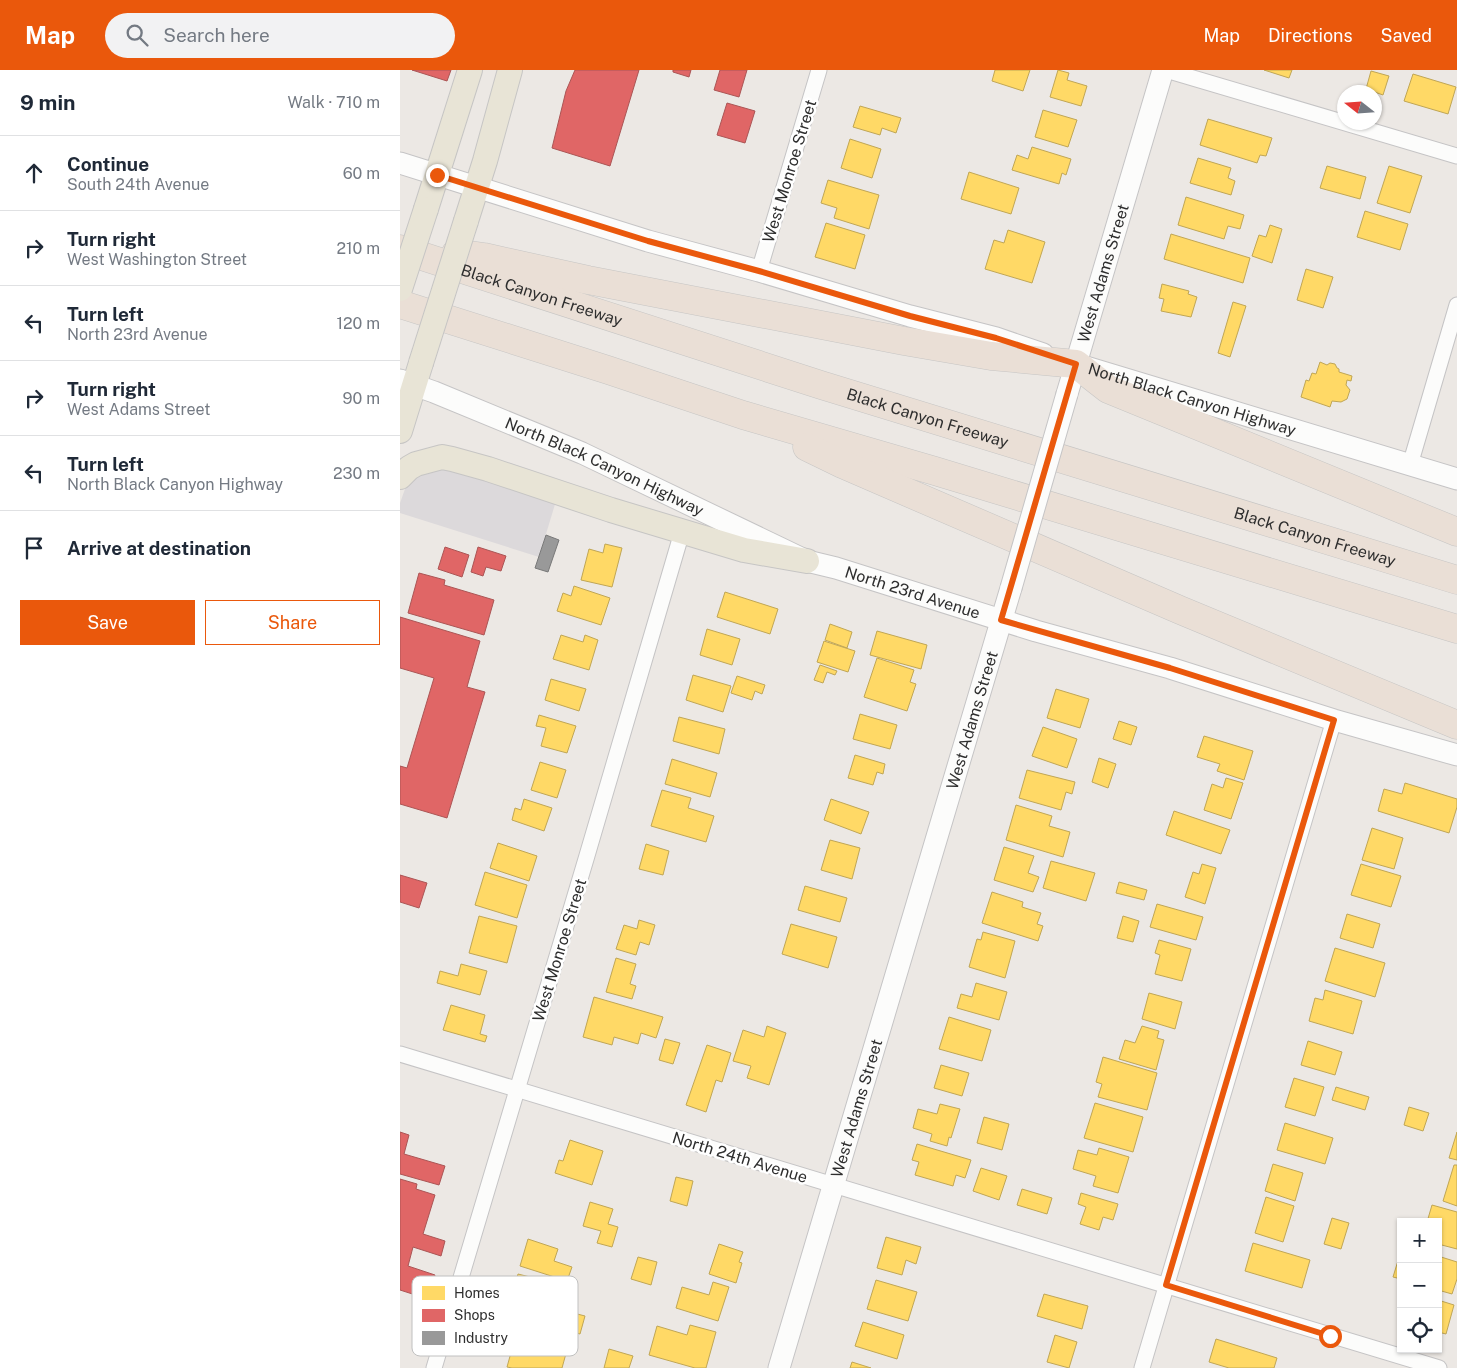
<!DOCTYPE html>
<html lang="en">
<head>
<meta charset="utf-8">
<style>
  body { margin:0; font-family:"Public Sans",sans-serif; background:#f2f2f3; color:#1f2937 }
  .controls { position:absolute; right:15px; bottom:15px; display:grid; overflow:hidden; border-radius:0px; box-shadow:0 1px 4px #0004 }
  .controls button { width:45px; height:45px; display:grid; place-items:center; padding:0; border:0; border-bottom:1px solid #e0e1e3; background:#fff; color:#1f2937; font:25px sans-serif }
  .compass { position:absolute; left:937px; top:15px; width:45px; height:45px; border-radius:50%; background:#fff; box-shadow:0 1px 4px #0004; rotate:287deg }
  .stop { position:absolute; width:15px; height:15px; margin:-11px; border:4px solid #ea580c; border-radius:50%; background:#fff }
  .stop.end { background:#ea580c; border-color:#fff; box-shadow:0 1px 5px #0008 }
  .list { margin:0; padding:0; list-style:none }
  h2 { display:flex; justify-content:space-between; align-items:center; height:65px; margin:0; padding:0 20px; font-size:21px }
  h2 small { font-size:16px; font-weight:400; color:#747a83 }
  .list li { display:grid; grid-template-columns:32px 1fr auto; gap:15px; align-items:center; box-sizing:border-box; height:75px; padding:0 20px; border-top:1px solid #e0e1e3 }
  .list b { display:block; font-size:19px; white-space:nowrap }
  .list p { margin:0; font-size:16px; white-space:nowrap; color:#747a83 }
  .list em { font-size:16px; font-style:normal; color:#747a83 }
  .actions { display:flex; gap:10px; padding:15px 20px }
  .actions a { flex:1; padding:11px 0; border:1px solid #ea580c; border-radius:0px; text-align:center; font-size:18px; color:#ea580c }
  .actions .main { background:#ea580c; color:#fff }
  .icon { flex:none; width:28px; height:28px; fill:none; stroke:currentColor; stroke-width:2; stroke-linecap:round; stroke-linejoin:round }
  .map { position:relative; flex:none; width:1057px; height:1298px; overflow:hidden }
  header { display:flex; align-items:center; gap:30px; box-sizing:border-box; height:70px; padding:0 25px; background:#ea580c; color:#fff }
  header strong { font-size:24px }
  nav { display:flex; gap:28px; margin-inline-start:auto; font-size:18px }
  .search { width:350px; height:45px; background:#f2f2f3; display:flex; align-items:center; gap:12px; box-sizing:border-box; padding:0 18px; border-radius:28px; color:#747a83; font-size:19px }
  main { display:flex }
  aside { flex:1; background:#fff }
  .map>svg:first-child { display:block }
</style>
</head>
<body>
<header>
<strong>Map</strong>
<div class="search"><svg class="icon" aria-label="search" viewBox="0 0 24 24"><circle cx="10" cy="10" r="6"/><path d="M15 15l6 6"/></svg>Search here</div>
<nav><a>Map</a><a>Directions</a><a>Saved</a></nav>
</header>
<main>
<aside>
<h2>9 min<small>Walk · 710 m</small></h2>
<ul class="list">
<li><svg class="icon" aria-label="ahead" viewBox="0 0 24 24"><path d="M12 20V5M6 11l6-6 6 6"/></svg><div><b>Continue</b><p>South 24th Avenue</p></div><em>60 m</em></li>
<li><svg class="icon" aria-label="right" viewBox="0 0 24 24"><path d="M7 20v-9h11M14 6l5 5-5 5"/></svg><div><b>Turn right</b><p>West Washington Street</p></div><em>210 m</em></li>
<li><svg class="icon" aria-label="left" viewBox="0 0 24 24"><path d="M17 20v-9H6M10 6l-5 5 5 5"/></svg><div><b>Turn left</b><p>North 23rd Avenue</p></div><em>120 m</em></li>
<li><svg class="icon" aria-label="right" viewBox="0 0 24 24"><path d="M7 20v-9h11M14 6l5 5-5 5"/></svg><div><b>Turn right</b><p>West Adams Street</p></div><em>90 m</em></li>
<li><svg class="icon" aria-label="left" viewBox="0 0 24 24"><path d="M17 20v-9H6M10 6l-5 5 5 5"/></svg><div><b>Turn left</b><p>North Black Canyon Highway</p></div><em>230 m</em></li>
<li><svg class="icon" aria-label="arrive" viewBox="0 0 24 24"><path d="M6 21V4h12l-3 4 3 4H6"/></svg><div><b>Arrive at destination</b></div></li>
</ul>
<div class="actions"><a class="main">Save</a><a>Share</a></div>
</aside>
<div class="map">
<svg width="1057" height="1298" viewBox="0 0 1057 1298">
  <rect width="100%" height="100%" fill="#ece8e4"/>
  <polygon fill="#dcd9db" points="46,399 156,431 139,487 0,443 0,433 5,419 13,408 29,401"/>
  <g fill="#ffd966" stroke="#c0a655">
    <polygon points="595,0 630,0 623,21 592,11"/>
    <polygon points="658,0 669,3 667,10 687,16 681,36 650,27"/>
    <polygon points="864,0 892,0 889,8"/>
    <polygon points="971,1 989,6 983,25 966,19"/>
    <polygon points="1013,4 1056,17 1048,44 1004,31"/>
    <polygon points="460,36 501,48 496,63 482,58 480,65 453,57"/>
    <polygon points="643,40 677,50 668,77 635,67"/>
    <polygon points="808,49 872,68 866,86 860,85 857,93 800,75"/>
    <polygon points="450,69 481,79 472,108 441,98"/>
    <polygon points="632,77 671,89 666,105 662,103 659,114 612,100 617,85 628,89"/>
    <polygon points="798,88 831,98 828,108 835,111 831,125 790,113"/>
    <polygon points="927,96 966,107 960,129 920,118"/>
    <polygon points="989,96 1022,106 1010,143 977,133"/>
    <polygon points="569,102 619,118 611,144 561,129"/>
    <polygon points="428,110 479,125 469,159 434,148 437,138 421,133"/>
    <polygon points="786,127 844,145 840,159 828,156 824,169 778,155"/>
    <polygon points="965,141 1008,154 1000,180 957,167"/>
    <polygon points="426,153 465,165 455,199 415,187"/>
    <polygon points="870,155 882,159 872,193 852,186 859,165 866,167"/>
    <polygon points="608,160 645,172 632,213 585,199 594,170 604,173"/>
    <polygon points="771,164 850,188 843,213 764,189"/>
    <polygon points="906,199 933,207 923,238 897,230"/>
    <polygon points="762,214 789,221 788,224 797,227 791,247 761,241 764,229 759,228"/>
    <polygon points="833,232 846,236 830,287 818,283"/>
    <polygon points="920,292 927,295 930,293 935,294 937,298 939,299 939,302 952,306 951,311 947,310 946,315 950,320 947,329 941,332 932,331 930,337 901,327 906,310 909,311 912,303 916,304"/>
    <polygon points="205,474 222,478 212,517 181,510 189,479 203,483"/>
    <polygon points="174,516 210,528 201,555 157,541 163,523 171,526"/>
    <polygon points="325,522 378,539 370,564 317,547"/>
    <polygon points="430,554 452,562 447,578 425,570"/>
    <polygon points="307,559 340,569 332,595 300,585"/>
    <polygon points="477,561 527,575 521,599 470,585"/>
    <polygon points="161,565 183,572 185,565 198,570 189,600 153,589"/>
    <polygon points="424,571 455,581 448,602 417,592"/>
    <polygon points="477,588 514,600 510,612 516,614 507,641 464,627"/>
    <polygon points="420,595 437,601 435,605 427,602 423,613 414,610"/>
    <polygon points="293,605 331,616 323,642 286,630"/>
    <polygon points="337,606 365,615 362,624 355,621 352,630 331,623"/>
    <polygon points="151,609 186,619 179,641 145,630"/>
    <polygon points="656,619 689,629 680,658 647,648"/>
    <polygon points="460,644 497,655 490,679 453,669"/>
    <polygon points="139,645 176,656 167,683 141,676 146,658 136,656"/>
    <polygon points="279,647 325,659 319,684 273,671"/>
    <polygon points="719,651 737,657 731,675 713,669"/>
    <polygon points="643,657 677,669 667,698 632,686"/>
    <polygon points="804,666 853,681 844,710 817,701 820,694 797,687"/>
    <polygon points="455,685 485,694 483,704 477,702 473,715 448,708"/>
    <polygon points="699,688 716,694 708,718 692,712"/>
    <polygon points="272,689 317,703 310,727 265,714"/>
    <polygon points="140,692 166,700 157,728 131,720"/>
    <polygon points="627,700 675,712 672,724 666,722 661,740 619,728"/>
    <polygon points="826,708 843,713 831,749 804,740 812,714 823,718"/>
    <polygon points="1005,713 1057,729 1057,737 1049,763 978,741 984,719 1002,724"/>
    <polygon points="262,720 291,728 288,738 314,746 306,772 251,756"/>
    <polygon points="124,729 152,738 144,761 112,750 115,738 121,740"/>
    <polygon points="431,729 469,742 461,764 424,750"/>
    <polygon points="616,735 652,746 649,756 670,762 663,787 606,770"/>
    <polygon points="774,741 830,760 821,784 766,765"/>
    <polygon points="972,758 1003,768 994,799 962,790"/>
    <polygon points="430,770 460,778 452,809 421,800"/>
    <polygon points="98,773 137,786 129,811 90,798"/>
    <polygon points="246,774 269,781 263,805 239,799"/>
    <polygon points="604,777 634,786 628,803 639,807 633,822 594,810"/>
    <polygon points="651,791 695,803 686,831 643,818"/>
    <polygon points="802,794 816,798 805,834 785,827 793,802 799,804"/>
    <polygon points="961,794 1001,806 991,837 951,825"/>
    <polygon points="85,802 127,815 117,848 75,835"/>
    <polygon points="719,812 747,820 744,830 716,823"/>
    <polygon points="405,816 447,828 440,852 398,840"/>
    <polygon points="592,822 623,832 622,837 641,843 637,854 643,856 638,871 582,853"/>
    <polygon points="757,834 803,847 796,870 750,857"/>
    <polygon points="947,844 980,854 973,878 940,868"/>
    <polygon points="79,846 117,856 107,893 69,883"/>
    <polygon points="723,846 739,851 733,872 717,868"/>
    <polygon points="239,850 255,855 249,875 240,872 236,885 216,879 224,855 237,859"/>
    <polygon points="391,854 437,867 428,898 382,884"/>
    <polygon points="583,862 615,871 605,908 569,897 577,869 581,870"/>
    <polygon points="759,870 791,879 782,911 755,904 760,885 755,883"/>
    <polygon points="935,878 985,893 975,927 925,911"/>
    <polygon points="216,888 236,894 230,914 236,916 232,929 206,922"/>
    <polygon points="61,894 87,901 80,925 37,913 40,901 58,906"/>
    <polygon points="576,913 607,922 599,950 557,938 561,924 572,927"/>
    <polygon points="925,920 962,931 953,964 909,951 915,928 923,930"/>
    <polygon points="749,923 782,932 775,959 742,949"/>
    <polygon points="194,927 263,947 256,968 241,963 238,974 214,967 212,975 183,967"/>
    <polygon points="51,935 85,945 80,964 87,966 85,972 43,960"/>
    <polygon points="549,947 591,960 582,991 539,979"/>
    <polygon points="367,956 386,963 369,1015 347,1008 351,996 333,991 343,960 364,967"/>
    <polygon points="742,956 759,961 757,968 764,970 756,1000 719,989 725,970 735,973"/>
    <polygon points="265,969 280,973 273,994 259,990"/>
    <polygon points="908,971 942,982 935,1005 901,995"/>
    <polygon points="307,975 331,983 322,1012 316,1010 306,1042 286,1035"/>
    <polygon points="703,987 757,1003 747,1040 698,1027 702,1014 696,1012"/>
    <polygon points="541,995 569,1003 562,1026 534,1018"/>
    <polygon points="894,1008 924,1017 915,1046 885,1037"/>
    <polygon points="936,1017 969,1027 965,1040 932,1030"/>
    <polygon points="695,1033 743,1047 733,1082 684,1068"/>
    <polygon points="540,1034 560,1039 551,1068 549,1067 547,1076 530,1071 532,1064 513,1058 518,1039 537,1044"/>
    <polygon points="1009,1037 1029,1043 1023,1061 1004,1055"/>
    <polygon points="584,1047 609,1054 602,1080 577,1073"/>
    <polygon points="885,1053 933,1068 925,1094 877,1080"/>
    <polygon points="1057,1062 1057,1090 1049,1088"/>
    <polygon points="170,1070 203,1081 192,1115 155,1103 159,1090 163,1091"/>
    <polygon points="517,1074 571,1090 565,1108 556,1105 553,1116 515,1105 519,1092 512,1090"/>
    <polygon points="699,1078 729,1087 718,1123 693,1116 696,1106 673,1099 678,1080 697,1085"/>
    <polygon points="873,1094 903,1103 895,1131 865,1121"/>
    <polygon points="1054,1095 1057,1095 1057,1136 1043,1131"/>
    <polygon points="581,1098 607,1106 599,1130 573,1121"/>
    <polygon points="276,1107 293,1111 287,1136 270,1131"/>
    <polygon points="622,1119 652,1128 647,1144 617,1135"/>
    <polygon points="681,1123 718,1134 713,1150 703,1147 699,1160 680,1154 686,1137 678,1134"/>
    <polygon points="866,1127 894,1136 883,1172 855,1163"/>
    <polygon points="190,1132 213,1139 208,1154 218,1157 212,1177 197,1173 201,1161 183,1156"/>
    <polygon points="1032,1135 1057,1142 1057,1179 1038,1174 1038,1152 1027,1152"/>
    <polygon points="932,1148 949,1153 941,1179 924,1174"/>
    <polygon points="486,1167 521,1177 516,1194 506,1190 502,1205 477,1198"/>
    <polygon points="128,1169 158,1179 154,1191 172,1197 167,1211 120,1196"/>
    <polygon points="853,1173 910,1190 902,1218 845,1201"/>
    <polygon points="319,1174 343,1182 339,1192 342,1193 336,1213 309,1204"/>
    <polygon points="1001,1181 1001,1209 993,1207"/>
    <polygon points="1038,1186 1057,1192 1057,1209 1052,1224 1038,1220"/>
    <polygon points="238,1187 257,1192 251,1215 231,1209"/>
    <polygon points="118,1204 142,1210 135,1233 185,1246 180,1264 103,1243 107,1228 111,1229"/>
    <polygon points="476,1210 517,1222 508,1251 467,1239"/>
    <polygon points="313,1212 329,1217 318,1251 276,1238 282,1217 309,1225"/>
    <polygon points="644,1224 688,1236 682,1259 637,1246"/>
    <polygon points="1038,1230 1054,1235 1046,1264 1038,1262"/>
    <polygon points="100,1248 170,1269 162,1298 112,1298 107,1297 112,1279 92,1273"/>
    <polygon points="463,1252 504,1265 497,1289 455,1276"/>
    <polygon points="290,1255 316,1262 306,1298 295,1298 249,1285 257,1256 287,1265"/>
    <polygon points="655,1265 677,1272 669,1298 647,1292"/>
    <polygon points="816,1269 877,1288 874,1298 829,1298 809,1292"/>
    <polygon points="209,1279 233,1286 229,1298 204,1298"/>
    <polygon points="452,1292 471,1298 450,1298"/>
  </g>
  <g fill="#e06666" stroke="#ab5555">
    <polygon points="12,0 51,0 47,11"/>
    <polygon points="175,0 239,0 210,96 152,78 166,21"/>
    <polygon points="273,0 291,0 289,7 273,2"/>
    <polygon points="320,0 347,0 339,27 314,20"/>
    <polygon points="327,33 355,41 345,73 317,65"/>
    <polygon points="45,477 69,485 62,507 38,499"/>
    <polygon points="78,477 106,486 101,501 86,497 83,506 71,502"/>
    <polygon points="19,503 45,510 44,515 94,530 84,565 8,543"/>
    <polygon points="0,547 80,571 67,617 85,622 47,748 0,734 0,696 7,698 34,608 0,598"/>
    <polygon points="0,805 27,813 19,838 0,832"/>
    <polygon points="0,1062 9,1065 4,1084 45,1096 39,1115 0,1104"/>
    <polygon points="0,1109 17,1114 16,1119 35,1125 23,1164 45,1171 41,1186 13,1177 8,1196 35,1205 28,1229 0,1220"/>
  </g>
  <polygon fill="#999" stroke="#797979" points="146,465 159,470 148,502 135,498"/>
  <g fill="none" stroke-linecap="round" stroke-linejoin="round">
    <g stroke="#c5c4c5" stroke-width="17">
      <g id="street">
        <polyline points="766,0 1057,86"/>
        <polyline points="359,201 419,0"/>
        <polyline points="1010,395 1057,235"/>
        <polyline points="0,984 1039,1298"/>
        <polyline points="34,1298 186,789 282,462"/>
        <polyline points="742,1298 934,650"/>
      </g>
    </g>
    <g stroke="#c5c4c5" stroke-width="23">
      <g id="secondary">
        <polyline points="0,93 248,171 359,201 510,246 596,268 643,284"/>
        <path id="s1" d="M686,297L1057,409"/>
        <path id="s2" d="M0,310L34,322L182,383L407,491L436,498L636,561L770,598L934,650L1057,685"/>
        <path id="s3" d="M667,324L763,0"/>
        <path id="s4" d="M379,1298L611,518"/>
      </g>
    </g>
    <g stroke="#c6c5c4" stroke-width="26">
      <g id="primary">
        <polyline points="26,139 70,0"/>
        <polyline points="66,151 85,91 110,0"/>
        <polyline points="0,361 21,293"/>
        <polyline points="0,407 9,398 16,394 42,387 52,389 88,399 211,440 344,480 407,491"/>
      </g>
    </g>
    <g stroke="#c6c5c4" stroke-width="29">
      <g id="highway">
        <path id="s5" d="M0,179L421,315L1057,510"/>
        <polyline points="56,183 84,187 188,210 504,271 591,286 676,294 708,319 1057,462"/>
        <polyline points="0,234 208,300 343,345 535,401 1057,559"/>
        <polyline points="407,377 442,394 780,540 1057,655"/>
      </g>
    </g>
    <use href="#street" stroke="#fcfcfb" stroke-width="15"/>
    <use href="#secondary" stroke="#fcfcfb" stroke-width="21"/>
    <use href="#primary" stroke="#e8e4d6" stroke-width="24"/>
    <use href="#highway" stroke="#eadfd6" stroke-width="28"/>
    <g stroke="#c5c4c5" stroke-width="23" stroke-linecap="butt">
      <polyline id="secondary-bridge" points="611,518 667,324"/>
    </g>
    <g stroke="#c6c5c4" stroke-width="26" stroke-linecap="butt">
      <g id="primary-bridge">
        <polyline points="0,219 26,139"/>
        <polyline points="21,293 66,151"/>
      </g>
    </g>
    <use href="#secondary-bridge" stroke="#fcfcfb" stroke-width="21"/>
    <use href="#primary-bridge" stroke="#e8e4d6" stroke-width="24"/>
  </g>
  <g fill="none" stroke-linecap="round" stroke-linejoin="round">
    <polyline stroke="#ea580c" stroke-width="6" points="37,105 248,171 359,201 510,246 596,268 676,294 601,550 770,598 934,650 766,1215 930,1266"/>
  </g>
  <g text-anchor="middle" stroke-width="5" stroke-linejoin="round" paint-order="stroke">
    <g font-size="16" fill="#2e2e2e" stroke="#fff">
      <text transform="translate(389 101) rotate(-73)" y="6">West Monroe Street</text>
      <text dy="6" stroke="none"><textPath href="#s3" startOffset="126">West Adams Street</textPath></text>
      <text dy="6" stroke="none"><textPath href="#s5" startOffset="149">Black Canyon Freeway</textPath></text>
      <text dy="6" stroke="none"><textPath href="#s1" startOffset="111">North Black Canyon Highway</textPath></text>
      <text dy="6" stroke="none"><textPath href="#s5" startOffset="554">Black Canyon Freeway</textPath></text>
      <text dy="6" stroke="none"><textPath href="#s2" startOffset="222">North Black Canyon Highway</textPath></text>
      <text dy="6" stroke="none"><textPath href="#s5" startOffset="959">Black Canyon Freeway</textPath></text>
      <text dy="6" stroke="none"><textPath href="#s2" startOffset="556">North 23rd Avenue</textPath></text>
      <text dy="6" stroke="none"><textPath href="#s4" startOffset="676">West Adams Street</textPath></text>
      <text transform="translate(159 880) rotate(-73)" y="6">West Monroe Street</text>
      <text dy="6" stroke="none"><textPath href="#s4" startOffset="271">West Adams Street</textPath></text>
      <text transform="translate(340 1087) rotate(17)" y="6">North 24th Avenue</text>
    </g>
  </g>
  <rect x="12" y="1206" width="166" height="80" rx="8" fill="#fff" stroke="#c0c0c0" stroke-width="1"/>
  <rect x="22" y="1216" width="23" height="14" fill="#ffd966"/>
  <rect x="22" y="1239" width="23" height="13" fill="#e06666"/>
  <rect x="22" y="1261" width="23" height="14" fill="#999"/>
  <g font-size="14" fill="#2e2e2e">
    <text x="54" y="1228">Homes</text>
    <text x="54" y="1250">Shops</text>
    <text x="54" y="1273">Industry</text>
  </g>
</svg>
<div class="controls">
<button>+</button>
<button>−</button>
<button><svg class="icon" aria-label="locate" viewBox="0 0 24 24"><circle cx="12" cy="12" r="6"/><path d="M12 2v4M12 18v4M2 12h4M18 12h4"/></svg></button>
</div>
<svg class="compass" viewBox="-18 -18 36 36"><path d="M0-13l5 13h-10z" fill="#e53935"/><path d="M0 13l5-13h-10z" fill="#747a83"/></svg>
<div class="stop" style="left:930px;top:1266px"></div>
<div class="stop end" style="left:37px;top:105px"></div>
</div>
</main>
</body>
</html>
